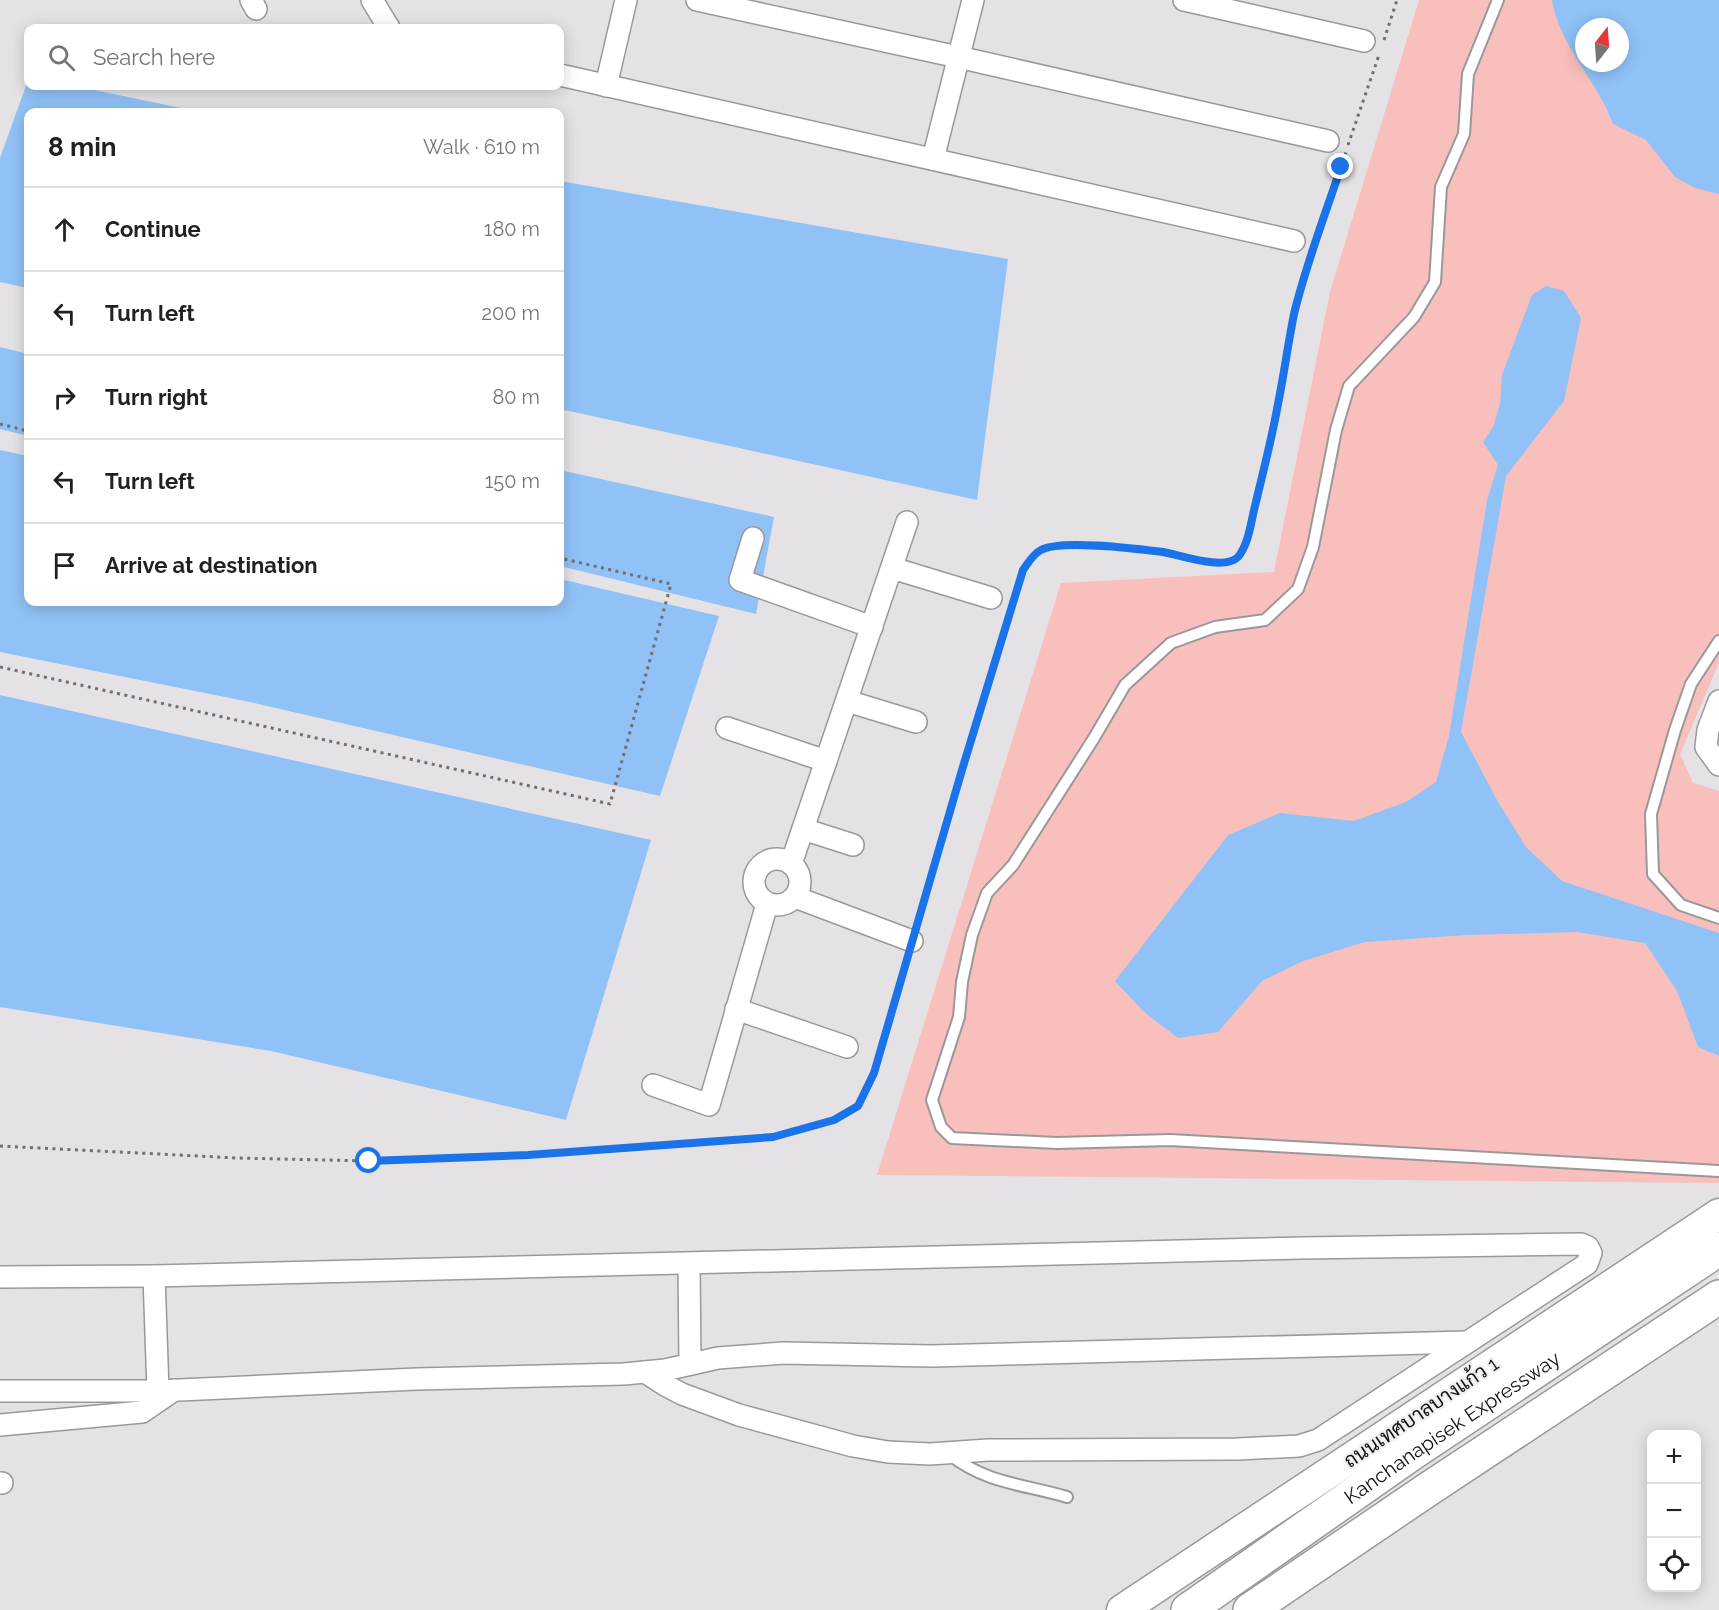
<!DOCTYPE html>
<html lang="en">
<head>
<meta charset="utf-8">
<style>
  body { margin:0; font-family:Raleway,Sarabun,sans-serif; background:#f6f6f6; color:#202124 }
  .controls { position:absolute; right:18px; bottom:18px; display:grid; overflow:hidden; border-radius:12px; box-shadow:0 3px 15px #0003 }
  .controls button { width:54px; height:54px; display:grid; place-items:center; padding:0; border:0; border-bottom:2px solid #e0e0e0; background:#fff; color:#202124; font:30px sans-serif }
  .compass { position:absolute; left:1575px; top:18px; width:54px; height:54px; border-radius:50%; background:#fff; box-shadow:0 3px 15px #0003; rotate:17deg }
  .stop { position:absolute; width:18px; height:18px; margin:-14px; border:4px solid #1a73e8; border-radius:50%; background:#fff }
  .stop.end { background:#1a73e8; border-color:#fff; box-shadow:0 2px 6px #0008 }
  .list { margin:0; padding:0; list-style:none }
  h2 { display:flex; justify-content:space-between; align-items:center; height:78px; margin:0; padding:0 24px; font-size:26px }
  h2 small { font-size:20px; font-weight:400; color:#757577 }
  .list li { display:grid; grid-template-columns:39px 1fr auto; gap:18px; align-items:center; box-sizing:border-box; height:84px; padding:0 24px; border-top:2px solid #e0e0e0 }
  .list b { display:block; font-size:22px; white-space:nowrap }
  .list em { font-size:20px; font-style:normal; color:#757577 }
  .icon { flex:none; width:33px; height:33px; fill:none; stroke:currentColor; stroke-width:2; stroke-linecap:round; stroke-linejoin:round }
  .map { position:relative; flex:none; width:1719px; height:1610px; overflow:hidden }
  .search { position:absolute; background:#fff; box-shadow:0 3px 15px #0003; left:24px; top:24px; width:540px; height:66px; display:flex; align-items:center; gap:15px; box-sizing:border-box; padding:0 21px; border-radius:12px; color:#757577; font-size:22px }
  .panel { position:absolute; background:#fff; box-shadow:0 3px 15px #0003; left:24px; top:108px; width:540px; height:498px; border-radius:12px }
  .map>svg:first-child { display:block }
</style>
</head>
<body>
<div class="map">
<svg width="1719" height="1610" viewBox="0 0 1719 1610">
  <rect width="100%" height="100%" fill="#e4e2e5"/>
  <path fill="#f8bfbc" fill-rule="evenodd" d="M1419,0H1719V663L1680,754L1693,783L1719,791V1183L877,1175L1061,583L1274,572L1330,292ZM1584,27H1620V63H1584Z"/>
  <g fill="#90c2f7" fill-rule="evenodd">
    <path d="M1552,0H1719V194L1695,188L1675,177L1646,140L1613,124C1598,81 1559,46 1552,0ZM1584,27H1620V63H1584Z"/>
    <polygon points="28,80 28,86 75,86 200,112 28,112 28,288 0,282 0,158"/>
    <polygon points="560,181 1008,259 977,500 560,409"/>
    <polygon points="1546,286 1564,291 1581,318 1564,401 1506,476 1461,732 1498,802 1526,847 1562,881 1719,933 1719,1056 1698,1047 1677,991 1645,943 1577,932 1467,935 1365,942 1303,961 1262,981 1218,1032 1178,1038 1144,1012 1115,981 1228,835 1280,813 1354,821 1406,802 1436,782 1449,736 1487,500 1498,465 1483,442 1493,427 1500,404 1502,375 1532,295"/>
    <polygon points="0,347 28,354 28,436 0,429"/>
    <polygon points="0,450 28,456 28,602 560,602 560,579 719,616 660,796 245,701 0,652"/>
    <polygon points="560,470 774,517 756,614 560,566"/>
    <polygon points="0,695 651,840 566,1120 271,1051 0,1007"/>
  </g>
  <g fill="none" stroke-linecap="round" stroke-linejoin="round">
    <g stroke="#9a989a" stroke-width="14">
      <g id="lane">
        <polyline points="1498,0 1468,74 1464,134 1441,187 1435,282 1414,317 1349,386 1336,430 1313,547 1298,589 1265,620 1215,627 1171,643 1125,685 1094,738 1013,865 987,893 972,935 962,982 959,1017 932,1100 941,1127 952,1138 1057,1143 1170,1140 1719,1171"/>
        <polyline points="1719,641 1691,684 1675,730 1651,814 1653,874 1681,905 1719,918"/>
        <path d="M950,1455C988,1484 1023,1484 1067,1497"/>
      </g>
    </g>
    <g stroke="#9a989a" stroke-width="24">
      <g id="street">
        <polyline points="251,0 256,9"/>
        <polyline points="372,0 389,28"/>
        <polyline points="697,0 958,57 1328,141"/>
        <polyline points="1184,0 1364,41"/>
        <polyline points="560,75 1294,241"/>
        <polyline points="606,86 626,0"/>
        <polyline points="933,159 973,0"/>
        <polyline points="753,538 740,580 872,627"/>
        <polyline points="892,568 991,598"/>
        <polyline points="847,701 916,722"/>
        <polyline points="1719,701 1708,730 1706,747 1719,765"/>
        <polyline points="727,728 826,761"/>
        <polyline points="803,829 853,845"/>
        <circle cx="777" cy="882" r="23"/>
        <polyline points="791,864 907,522"/>
        <polyline points="795,897 912,941"/>
        <polyline points="736,1009 847,1047"/>
        <polyline points="653,1085 709,1105 767,904"/>
        <polyline points="689,1264 690,1364"/>
        <polyline points="154,1276 158,1391"/>
        <polyline points="0,1277 154,1276 1302,1248 1581,1244 1588,1247 1591,1253 1587,1264 1318,1440 1299,1446 1238,1449 988,1450 930,1454 888,1452 853,1446 739,1415 682,1394 665,1385 645,1372"/>
        <polyline points="0,1391 158,1391 417,1379 624,1374 665,1370 718,1358 783,1353 931,1356 1466,1342"/>
        <polyline points="0,1425 142,1412 174,1390"/>
        <polyline points="0,1483 2,1483"/>
      </g>
    </g>
    <g stroke="#9a989a" stroke-width="33">
      <polyline id="secondary" points="1122,1610 1719,1214"/>
    </g>
    <g stroke="#9a989a" stroke-width="36">
      <g id="highway">
        <path id="s1" d="M1188,1610L1414,1452L1719,1249"/>
        <polyline points="1250,1610 1430,1488 1719,1297"/>
      </g>
    </g>
    <g stroke="#706f71" stroke-width="3" stroke-dasharray="3 4.5" stroke-linecap="butt">
      <polyline points="1384,40 1397,0"/>
      <polyline points="1348,145 1379,55"/>
      <polyline points="0,424 28,431"/>
      <polyline points="0,667 610,804 671,584 560,558"/>
      <path d="M917,923L1023,570C1028,563 1033,554 1041,550C1061,539 1139,549 1164,553C1182,555 1225,572 1238,556C1249,543 1251,521 1255,505C1270,442 1281,380 1294,317C1305,261 1327,206 1346,152"/>
      <polyline points="0,1146 237,1158 369,1161 528,1155 773,1137 834,1120 858,1106 874,1073 907,958"/>
    </g>
    <use href="#lane" stroke="#fff" stroke-width="10"/>
    <use href="#street" stroke="#fff" stroke-width="21"/>
    <use href="#secondary" stroke="#fff" stroke-width="30"/>
    <use href="#highway" stroke="#fff" stroke-width="33"/>
  </g>
  <g fill="none" stroke-linecap="round" stroke-linejoin="round">
    <path stroke="#1a73e8" stroke-width="8" d="M369,1161L528,1155L773,1137L834,1120L858,1106L874,1073L962,770L1023,570C1028,563 1033,554 1041,550C1061,539 1138,549 1163,552C1181,555 1224,571 1238,557C1249,544 1251,521 1255,506C1263,472 1272,438 1278,404C1284,374 1288,344 1294,314C1306,264 1325,215 1341,167"/>
  </g>
  <g text-anchor="middle" stroke-width="4.5" stroke-linejoin="round" paint-order="stroke">
    <g font-size="20" fill="#111112" stroke="#f1eff2">
      <text transform="translate(1421 1412) rotate(-34)" y="7">ถนนเทศบาลบางแก้ว 1</text>
      <text dy="7" stroke="none"><textPath href="#s1" startOffset="321">Kanchanapisek Expressway</textPath></text>
    </g>
  </g>
</svg>
<div class="controls">
<button>+</button>
<button>−</button>
<button><svg class="icon" aria-label="locate" viewBox="0 0 24 24"><circle cx="12" cy="12" r="6"/><path d="M12 2v4M12 18v4M2 12h4M18 12h4"/></svg></button>
</div>
<svg class="compass" viewBox="-18 -18 36 36"><path d="M0-13l5 13h-10z" fill="#e53935"/><path d="M0 13l5-13h-10z" fill="#757577"/></svg>
<div class="stop" style="left:369px;top:1161px"></div>
<div class="stop end" style="left:1341px;top:167px"></div>
<div class="search"><svg class="icon" aria-label="search" viewBox="0 0 24 24"><circle cx="10" cy="10" r="6"/><path d="M15 15l6 6"/></svg>Search here</div>
<section class="panel">
<h2>8 min<small>Walk · 610 m</small></h2>
<ul class="list">
<li><svg class="icon" aria-label="ahead" viewBox="0 0 24 24"><path d="M12 20V5M6 11l6-6 6 6"/></svg><div><b>Continue</b></div><em>180 m</em></li>
<li><svg class="icon" aria-label="left" viewBox="0 0 24 24"><path d="M17 20v-9H6M10 6l-5 5 5 5"/></svg><div><b>Turn left</b></div><em>200 m</em></li>
<li><svg class="icon" aria-label="right" viewBox="0 0 24 24"><path d="M7 20v-9h11M14 6l5 5-5 5"/></svg><div><b>Turn right</b></div><em>80 m</em></li>
<li><svg class="icon" aria-label="left" viewBox="0 0 24 24"><path d="M17 20v-9H6M10 6l-5 5 5 5"/></svg><div><b>Turn left</b></div><em>150 m</em></li>
<li><svg class="icon" aria-label="arrive" viewBox="0 0 24 24"><path d="M6 21V4h12l-3 4 3 4H6"/></svg><div><b>Arrive at destination</b></div></li>
</ul>
</section>
</div>
</body>
</html>
